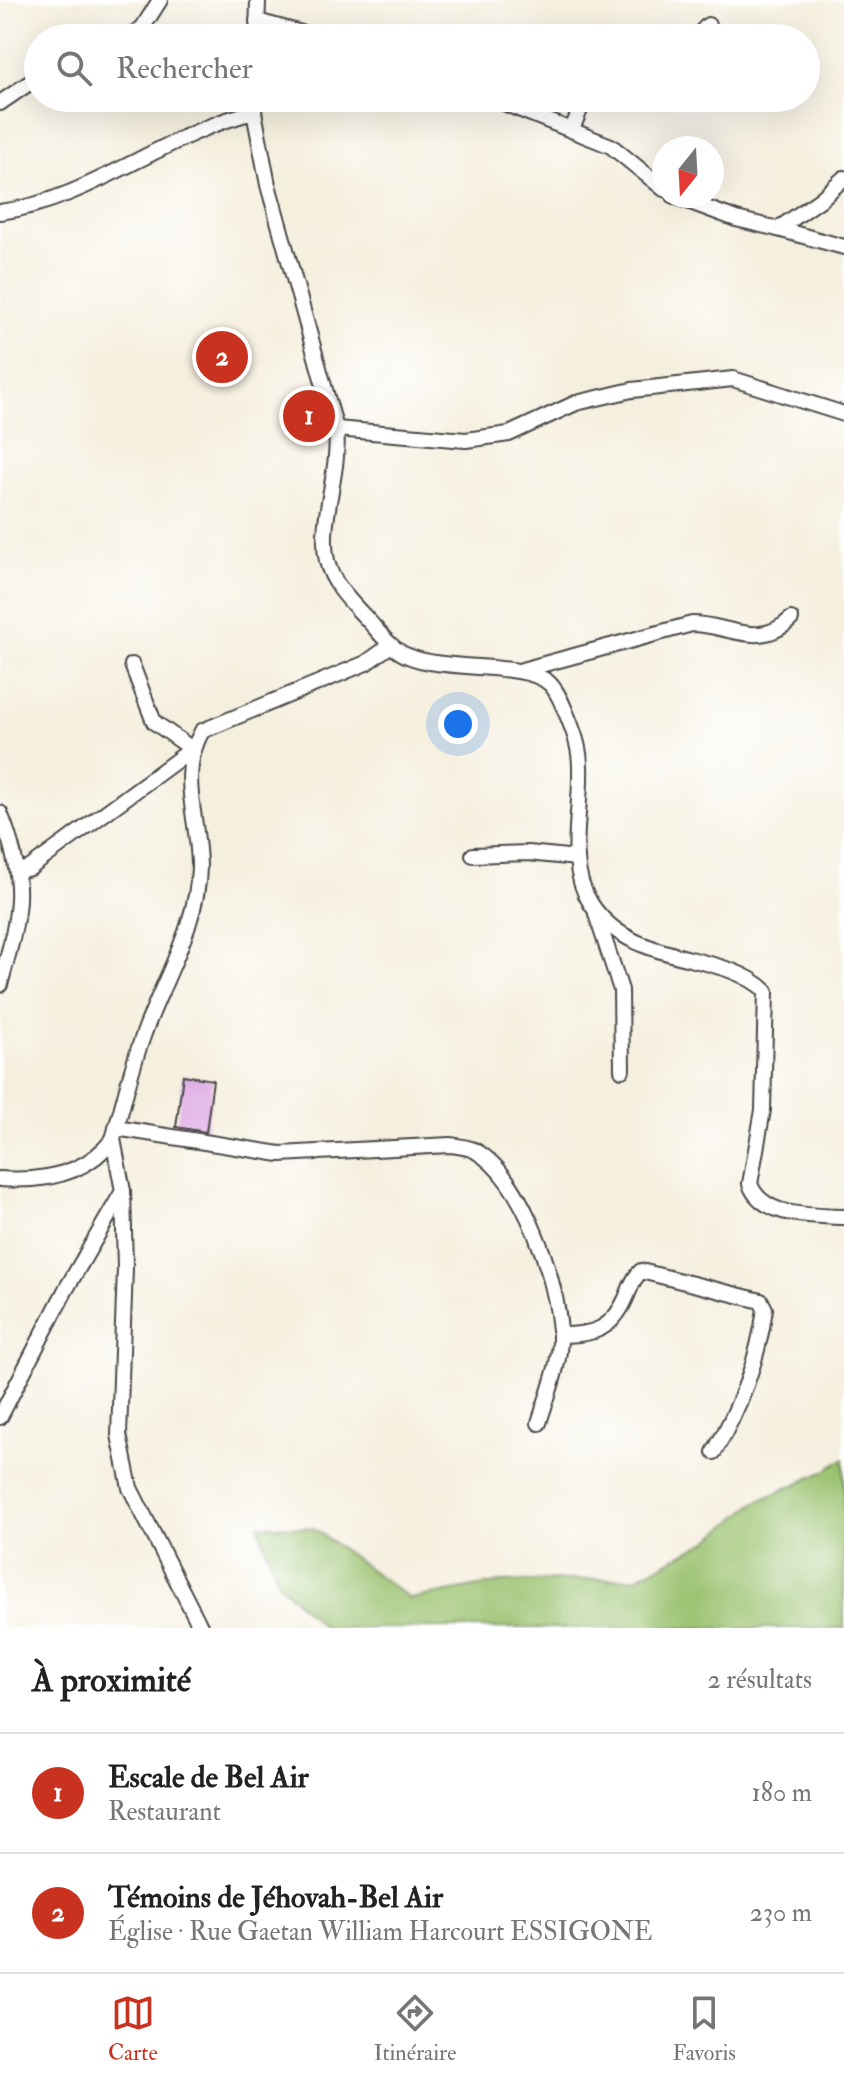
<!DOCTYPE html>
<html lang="fr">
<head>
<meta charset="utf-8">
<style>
  body { margin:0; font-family:"IM FELL Double Pica",serif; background:#f2f2f2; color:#222 }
  .compass { position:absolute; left:652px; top:136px; width:72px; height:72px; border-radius:50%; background:#fff; box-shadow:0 8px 32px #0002; rotate:198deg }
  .you { position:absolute; left:458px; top:724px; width:28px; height:28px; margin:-20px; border:6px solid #fff; border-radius:50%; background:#1a73e8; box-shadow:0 0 0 12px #1a73e833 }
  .badge { display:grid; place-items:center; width:52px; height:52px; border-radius:50%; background:#c8321e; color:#fff; font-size:26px; font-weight:700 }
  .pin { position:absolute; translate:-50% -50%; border:4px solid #fff; box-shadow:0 2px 8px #0006 }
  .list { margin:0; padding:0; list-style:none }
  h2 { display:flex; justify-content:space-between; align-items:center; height:104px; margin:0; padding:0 32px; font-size:34px }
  h2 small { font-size:26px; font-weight:400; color:#767676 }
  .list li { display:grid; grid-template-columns:52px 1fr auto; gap:24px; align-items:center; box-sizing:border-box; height:120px; padding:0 32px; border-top:2px solid #e0e0e0 }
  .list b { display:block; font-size:30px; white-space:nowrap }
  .list p { margin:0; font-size:26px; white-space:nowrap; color:#767676 }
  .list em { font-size:26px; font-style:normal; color:#767676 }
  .icon { flex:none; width:44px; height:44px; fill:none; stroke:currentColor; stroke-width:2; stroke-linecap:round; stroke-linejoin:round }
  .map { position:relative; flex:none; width:844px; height:1628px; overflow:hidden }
  .search { position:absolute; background:#fff; box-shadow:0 8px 32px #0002; left:24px; right:24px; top:24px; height:88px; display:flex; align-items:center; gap:20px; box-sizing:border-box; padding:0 28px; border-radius:44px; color:#767676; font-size:30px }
  .sheet { height:344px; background:#fff }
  nav { display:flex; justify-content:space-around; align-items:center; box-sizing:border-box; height:112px; border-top:2px solid #e0e0e0; background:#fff; font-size:22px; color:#767676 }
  nav a { display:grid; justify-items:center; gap:4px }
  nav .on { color:#c8321e }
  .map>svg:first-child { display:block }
</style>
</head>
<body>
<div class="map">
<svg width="844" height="1628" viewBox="0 0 844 1628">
  <rect width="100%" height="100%" fill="#fff"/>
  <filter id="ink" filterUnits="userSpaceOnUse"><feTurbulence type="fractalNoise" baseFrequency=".0125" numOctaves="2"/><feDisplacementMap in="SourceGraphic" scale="16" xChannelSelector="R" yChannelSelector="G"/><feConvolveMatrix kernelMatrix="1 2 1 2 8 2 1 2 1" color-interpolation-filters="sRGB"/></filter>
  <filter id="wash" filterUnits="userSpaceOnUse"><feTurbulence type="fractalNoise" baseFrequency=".006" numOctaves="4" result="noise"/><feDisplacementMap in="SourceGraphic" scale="32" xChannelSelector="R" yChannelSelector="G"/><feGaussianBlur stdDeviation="1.8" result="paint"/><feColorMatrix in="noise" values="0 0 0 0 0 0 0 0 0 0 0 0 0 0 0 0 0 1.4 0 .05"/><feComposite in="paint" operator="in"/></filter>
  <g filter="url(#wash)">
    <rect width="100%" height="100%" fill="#f5efde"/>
    <polygon fill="#99c16d" stroke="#62764c" stroke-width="2" points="844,1459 844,1628 324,1628 279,1584 258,1525 313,1528 410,1599 501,1582 636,1578 708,1541 756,1502 823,1472"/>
    <g id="blocks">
      <g fill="#e0afe6">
        <polygon points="229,333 240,374 215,381 204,339"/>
        <polygon points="183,1075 213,1080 206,1132 176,1127"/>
      </g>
    </g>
  </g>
  <g filter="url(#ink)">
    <use href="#blocks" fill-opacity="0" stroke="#494846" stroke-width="2"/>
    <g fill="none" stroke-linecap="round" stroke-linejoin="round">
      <g stroke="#494846" stroke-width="18">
        <g id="minor">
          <polyline points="257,21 320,38"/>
          <polyline points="130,38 143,27 160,0"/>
          <polyline points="257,38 258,0"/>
          <polyline points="695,38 708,25"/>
          <path d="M256,98L254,112L268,185L336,429C341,472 318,522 327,561C332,583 350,601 364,616C378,630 390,649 408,656C445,672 525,661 549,683C557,690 563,705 567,715C574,732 580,748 580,767C582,811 565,864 591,904C633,968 721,949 766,991L763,1110L750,1184C763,1219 813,1215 844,1217"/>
          <polyline points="491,98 611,146 664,189"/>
          <polyline points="0,103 38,77"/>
          <polyline points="572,129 585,98"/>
          <polyline points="674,196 736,219 778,229 821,199 844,178"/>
          <path d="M0,212C88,201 166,133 254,112"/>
          <polyline points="778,229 844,247"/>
          <polyline points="336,429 466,440 509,434 576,403 632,390 733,379 844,414"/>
          <path d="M522,670L692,624C727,624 759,650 791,619"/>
          <path d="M0,813C29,884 19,915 0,985"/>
          <polyline points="473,855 528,853 577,858"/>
          <polyline points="18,871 30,868 192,749 154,722 132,665"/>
          <polyline points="596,914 621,990 622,1070"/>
          <path d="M116,1128L280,1154L450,1145C457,1146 467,1147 474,1150C523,1176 558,1282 560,1334C561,1363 547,1396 539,1423"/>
          <polyline points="113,1139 123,1191 125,1268 119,1435 130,1488 201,1628"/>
          <path d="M0,1179C43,1182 86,1175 113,1139C123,1106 130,1072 142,1039C161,983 198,927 199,867C199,819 177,775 202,731L366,663L391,645"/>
          <path d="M560,1335C593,1335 612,1330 626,1298C630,1289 633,1278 641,1271L761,1301L765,1309C758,1361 740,1408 714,1452"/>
          <polyline points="0,1417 65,1291 123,1191"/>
        </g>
      </g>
      <use href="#minor" stroke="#fff" stroke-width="14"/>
    </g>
  </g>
</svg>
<svg class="compass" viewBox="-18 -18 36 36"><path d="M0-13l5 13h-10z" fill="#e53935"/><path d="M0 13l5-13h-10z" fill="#767676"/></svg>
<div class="you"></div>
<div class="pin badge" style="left:309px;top:416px">1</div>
<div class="pin badge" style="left:222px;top:357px">2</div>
<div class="search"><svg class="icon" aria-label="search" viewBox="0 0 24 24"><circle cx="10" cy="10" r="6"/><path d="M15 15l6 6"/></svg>Rechercher</div>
</div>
<section class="sheet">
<h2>À proximité<small>2 résultats</small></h2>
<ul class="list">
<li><span class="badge">1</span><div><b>Escale de Bel Air</b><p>Restaurant</p></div><em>180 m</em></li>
<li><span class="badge">2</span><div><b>Témoins de Jéhovah-Bel Air</b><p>Église · Rue Gaetan William Harcourt ESSIGONE</p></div><em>230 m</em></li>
</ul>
</section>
<nav>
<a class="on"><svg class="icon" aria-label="map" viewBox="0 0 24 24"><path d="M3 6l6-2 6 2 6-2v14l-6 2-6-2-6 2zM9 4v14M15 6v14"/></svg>Carte</a>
<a><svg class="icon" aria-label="directions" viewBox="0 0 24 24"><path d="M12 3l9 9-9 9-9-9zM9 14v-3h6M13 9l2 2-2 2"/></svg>Itinéraire</a>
<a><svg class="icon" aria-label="saved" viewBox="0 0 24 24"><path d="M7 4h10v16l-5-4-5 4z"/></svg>Favoris</a>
</nav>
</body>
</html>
